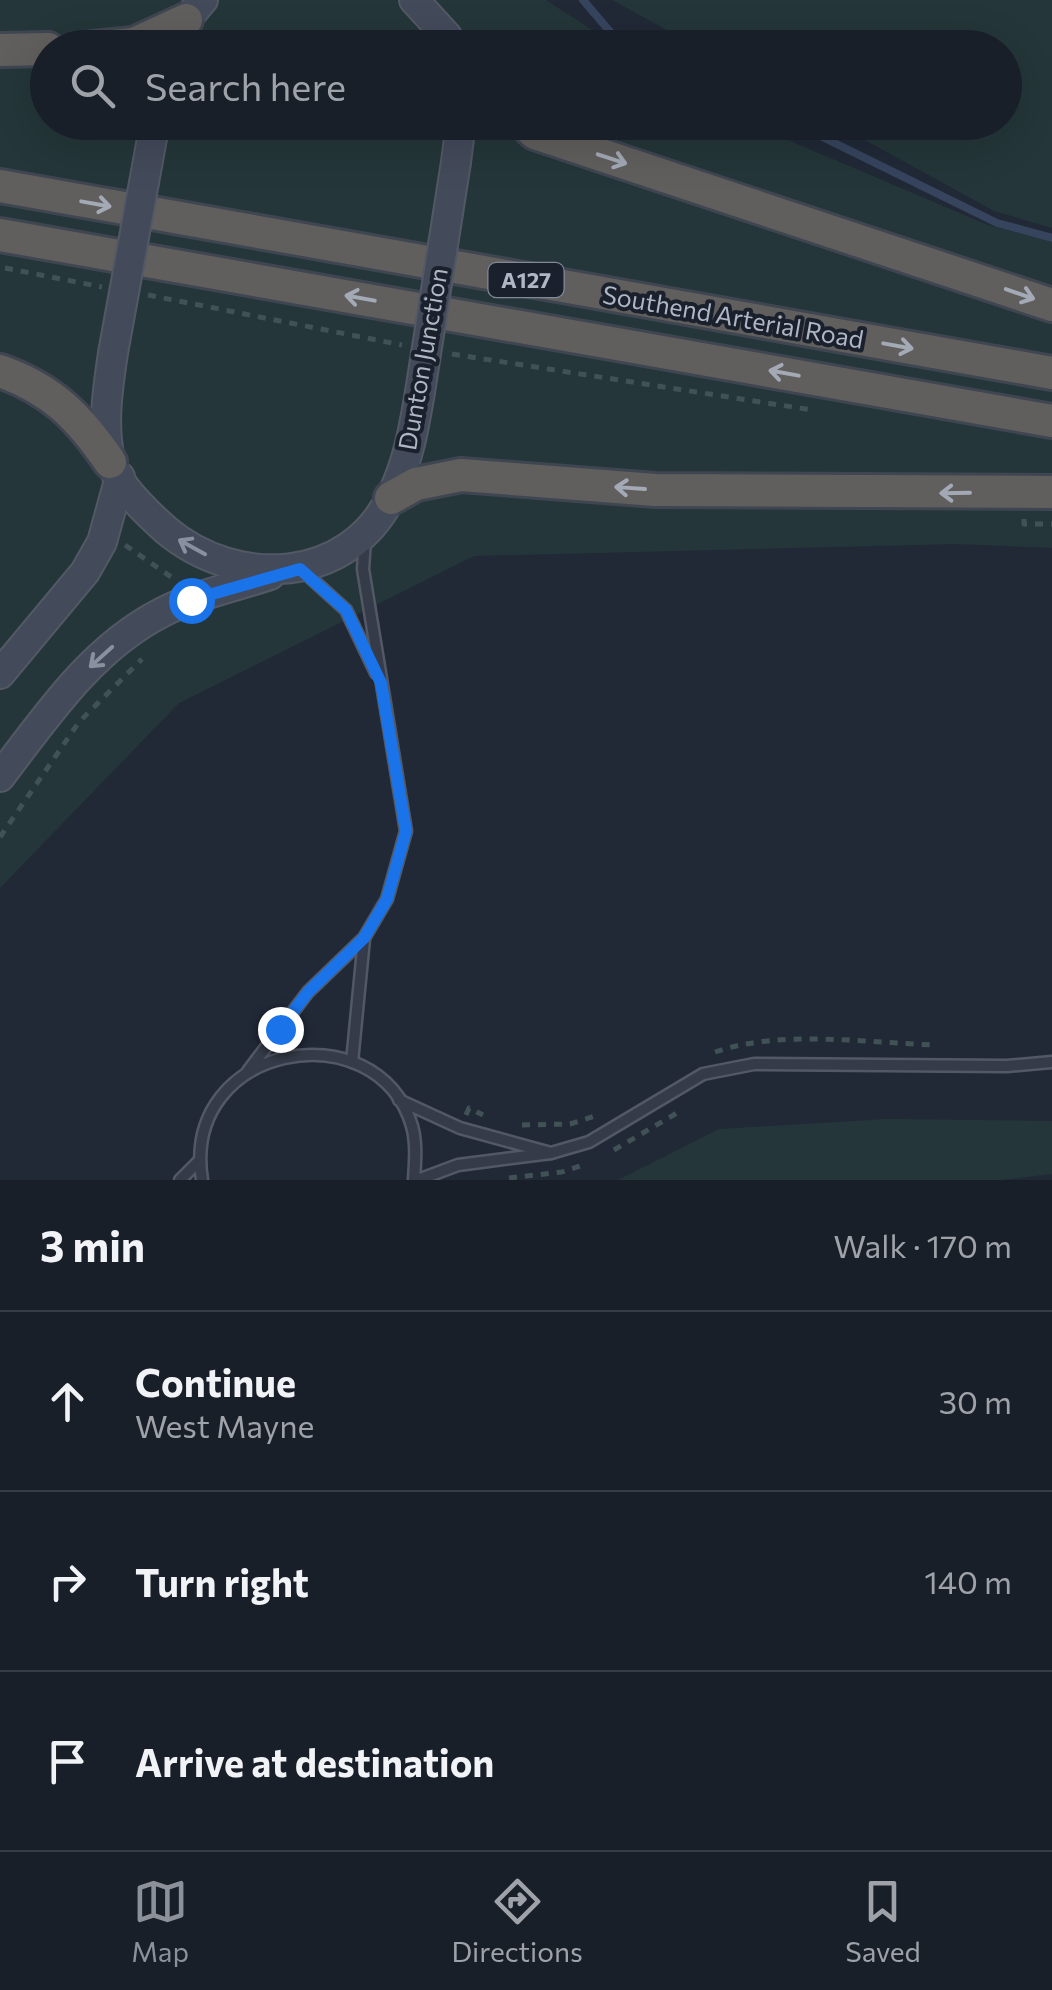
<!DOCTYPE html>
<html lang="en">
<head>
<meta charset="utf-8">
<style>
  body { margin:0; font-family:Commissioner,sans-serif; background:#262c35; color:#f1f3f6 }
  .stop { position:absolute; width:30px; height:30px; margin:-22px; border:8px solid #1a73e8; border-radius:50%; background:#fff }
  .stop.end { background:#1a73e8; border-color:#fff; box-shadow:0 2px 10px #0008 }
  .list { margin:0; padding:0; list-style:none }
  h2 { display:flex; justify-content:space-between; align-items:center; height:130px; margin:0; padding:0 40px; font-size:42px }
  h2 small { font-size:32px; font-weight:400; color:#9fa2a8 }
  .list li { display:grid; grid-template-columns:65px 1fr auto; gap:30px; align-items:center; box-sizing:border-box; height:180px; padding:0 40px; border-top:2px solid #373d46 }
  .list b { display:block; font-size:38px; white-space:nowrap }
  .list p { margin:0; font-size:32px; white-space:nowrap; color:#9fa2a8 }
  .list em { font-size:32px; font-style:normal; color:#9fa2a8 }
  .icon { flex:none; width:55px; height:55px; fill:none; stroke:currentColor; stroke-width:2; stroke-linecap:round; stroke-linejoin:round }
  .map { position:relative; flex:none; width:1052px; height:1180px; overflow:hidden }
  .search { position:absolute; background:#191f29; box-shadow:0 10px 40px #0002; left:30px; right:30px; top:30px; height:110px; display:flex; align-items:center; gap:25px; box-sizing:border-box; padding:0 35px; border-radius:55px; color:#9fa2a8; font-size:38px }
  .sheet { height:670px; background:#191f29 }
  nav { display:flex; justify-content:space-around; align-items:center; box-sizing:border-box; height:140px; border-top:2px solid #373d46; background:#191f29; font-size:28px; color:#9fa2a8 }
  nav a { display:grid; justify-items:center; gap:5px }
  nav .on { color:#8c9099 }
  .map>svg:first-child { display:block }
</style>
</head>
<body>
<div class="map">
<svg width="1052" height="1180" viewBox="0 0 1052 1180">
  <rect width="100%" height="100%" fill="#212937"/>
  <g fill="#243639">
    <polygon points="0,0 546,0 618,47 48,48 48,122 748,123 988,225 1052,242 1052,548 956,544 474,556 179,703 0,888"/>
    <polygon points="612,0 1052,0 1052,228 994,211 834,123 1004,122 1004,48 698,47"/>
    <polygon points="887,1119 1052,1121 1052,1174 1002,1180 618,1180 719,1129"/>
  </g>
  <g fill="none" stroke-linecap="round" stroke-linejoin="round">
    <g stroke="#36445e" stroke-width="8">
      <polyline points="583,0 612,34 640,48"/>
      <polyline points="792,122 997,223 1052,238"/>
    </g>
    <g stroke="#525965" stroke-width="15">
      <g id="service">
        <polyline points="303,571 346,610 376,673"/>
        <polyline points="352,1062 364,939"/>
        <polyline points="248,1071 308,992 364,938 387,899 406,831 363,569 365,540"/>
        <polyline points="399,1100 460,1128 551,1153 458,1165 418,1180"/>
        <polyline points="551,1153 589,1142 703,1074 754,1064 1007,1066 1052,1062"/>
        <polyline points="180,1180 199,1161"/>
        <path d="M202,1180C180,1043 377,1009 412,1126C417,1144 415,1162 414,1180"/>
      </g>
    </g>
    <g stroke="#525965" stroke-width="32">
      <g id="secondary">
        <polyline points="414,0 447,36 452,48"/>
        <polyline points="175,48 186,20 203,0"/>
        <polyline points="456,162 461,122"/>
        <path d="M113,353C108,387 102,424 110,459C116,484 147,513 166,530C236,589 349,585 392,495C408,462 414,428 420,392"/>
        <polyline points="0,674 85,572 102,542 120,477"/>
        <path d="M0,777C46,717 91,649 161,613C195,595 234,587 270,575"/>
      </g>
    </g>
    <g stroke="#3f4652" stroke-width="38">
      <g id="trunk">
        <polyline points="93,48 134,44 186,20"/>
        <polyline points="0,50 48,49"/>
        <polyline points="523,122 535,133 1052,305"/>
        <polyline points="0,186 1052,373"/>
        <polyline points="0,235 1052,421"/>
        <path d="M0,371C52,389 80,418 110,462"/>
        <polyline points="391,498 416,484 461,475 655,490 1052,492"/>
      </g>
    </g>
    <g stroke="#415256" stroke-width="5" stroke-dasharray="8 8" stroke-linecap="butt">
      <polyline points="5,268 102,287"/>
      <polyline points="148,295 402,345"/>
      <polyline points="452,354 812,410"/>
      <polyline points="1024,519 1024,524 1052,524"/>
      <polyline points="125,545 174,579"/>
      <polyline points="0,837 79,722 142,659"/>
      <path d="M715,1052C781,1029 867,1043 937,1045"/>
      <polyline points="466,1115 469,1108 483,1115"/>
      <polyline points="522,1125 570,1124 595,1116"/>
      <polyline points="614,1150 682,1110"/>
      <polyline points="509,1178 562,1172 586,1164"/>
    </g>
    <use href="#service" stroke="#353b48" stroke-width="10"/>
    <use href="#secondary" stroke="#434a5a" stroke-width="28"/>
    <use href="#trunk" stroke="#605f5d" stroke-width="32"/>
    <g stroke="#525965" stroke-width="32" stroke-linecap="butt">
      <g id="secondary-bridge">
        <polyline points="113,353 155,122"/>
        <polyline points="420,392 456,162"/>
      </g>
    </g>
    <use href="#secondary-bridge" stroke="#434a5a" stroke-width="28"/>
  </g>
  <defs><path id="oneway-shaft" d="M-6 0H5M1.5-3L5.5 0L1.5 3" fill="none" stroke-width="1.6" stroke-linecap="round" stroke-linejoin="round" transform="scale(2.5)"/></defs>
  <g stroke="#a3a9b5">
    <use href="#oneway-shaft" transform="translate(612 159) rotate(18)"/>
    <use href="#oneway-shaft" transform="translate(96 204) rotate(10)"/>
    <use href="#oneway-shaft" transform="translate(1020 294) rotate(19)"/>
    <use href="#oneway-shaft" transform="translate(360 298) rotate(-170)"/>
    <use href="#oneway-shaft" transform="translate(898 346) rotate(10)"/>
    <use href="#oneway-shaft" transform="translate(784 373) rotate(-170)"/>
    <use href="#oneway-shaft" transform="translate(630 488) rotate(-176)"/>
    <use href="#oneway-shaft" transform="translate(955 493) rotate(179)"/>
  </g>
  <g stroke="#89909f">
    <use href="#oneway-shaft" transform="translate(192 547) rotate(-151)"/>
    <use href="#oneway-shaft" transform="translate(101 657) rotate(138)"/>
  </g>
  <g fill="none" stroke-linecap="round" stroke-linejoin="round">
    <polyline stroke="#1a73e8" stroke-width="12" points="191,600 300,569 346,610 381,683 406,831 387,899 364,938 308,992 280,1029"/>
  </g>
  <g text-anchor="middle" stroke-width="8" stroke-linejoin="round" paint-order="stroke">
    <rect fill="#1a212c" stroke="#828996" stroke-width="2.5" x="488.5" y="263" width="75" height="34" rx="8"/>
    <g font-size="22" font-weight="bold" fill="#afb6c4">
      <text x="526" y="288">A127</text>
    </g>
    <g font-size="25" fill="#afb6c4" stroke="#1a212c">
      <text transform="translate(733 317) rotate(10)" y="9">Southend Arterial Road</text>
      <text transform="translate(423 359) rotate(-80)" y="9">Dunton Junction</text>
    </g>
  </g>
</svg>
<div class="stop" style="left:191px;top:600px"></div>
<div class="stop end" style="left:280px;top:1029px"></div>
<div class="search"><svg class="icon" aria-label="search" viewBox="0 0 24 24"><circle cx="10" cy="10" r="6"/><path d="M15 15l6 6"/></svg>Search here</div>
</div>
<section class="sheet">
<h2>3 min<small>Walk · 170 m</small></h2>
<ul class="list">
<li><svg class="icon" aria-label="ahead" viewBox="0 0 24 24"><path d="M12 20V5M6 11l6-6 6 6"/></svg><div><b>Continue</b><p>West Mayne</p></div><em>30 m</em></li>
<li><svg class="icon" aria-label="right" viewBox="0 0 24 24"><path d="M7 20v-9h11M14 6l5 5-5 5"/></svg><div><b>Turn right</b></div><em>140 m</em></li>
<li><svg class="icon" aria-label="arrive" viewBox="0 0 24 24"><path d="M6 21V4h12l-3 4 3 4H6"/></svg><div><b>Arrive at destination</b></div></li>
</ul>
</section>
<nav>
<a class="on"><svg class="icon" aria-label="map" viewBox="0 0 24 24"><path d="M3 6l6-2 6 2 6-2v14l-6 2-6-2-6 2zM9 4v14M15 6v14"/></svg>Map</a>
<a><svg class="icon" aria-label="directions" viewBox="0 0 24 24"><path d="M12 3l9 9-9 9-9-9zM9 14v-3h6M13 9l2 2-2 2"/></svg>Directions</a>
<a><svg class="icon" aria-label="saved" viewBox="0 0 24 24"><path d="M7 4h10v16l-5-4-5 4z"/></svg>Saved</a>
</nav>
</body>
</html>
